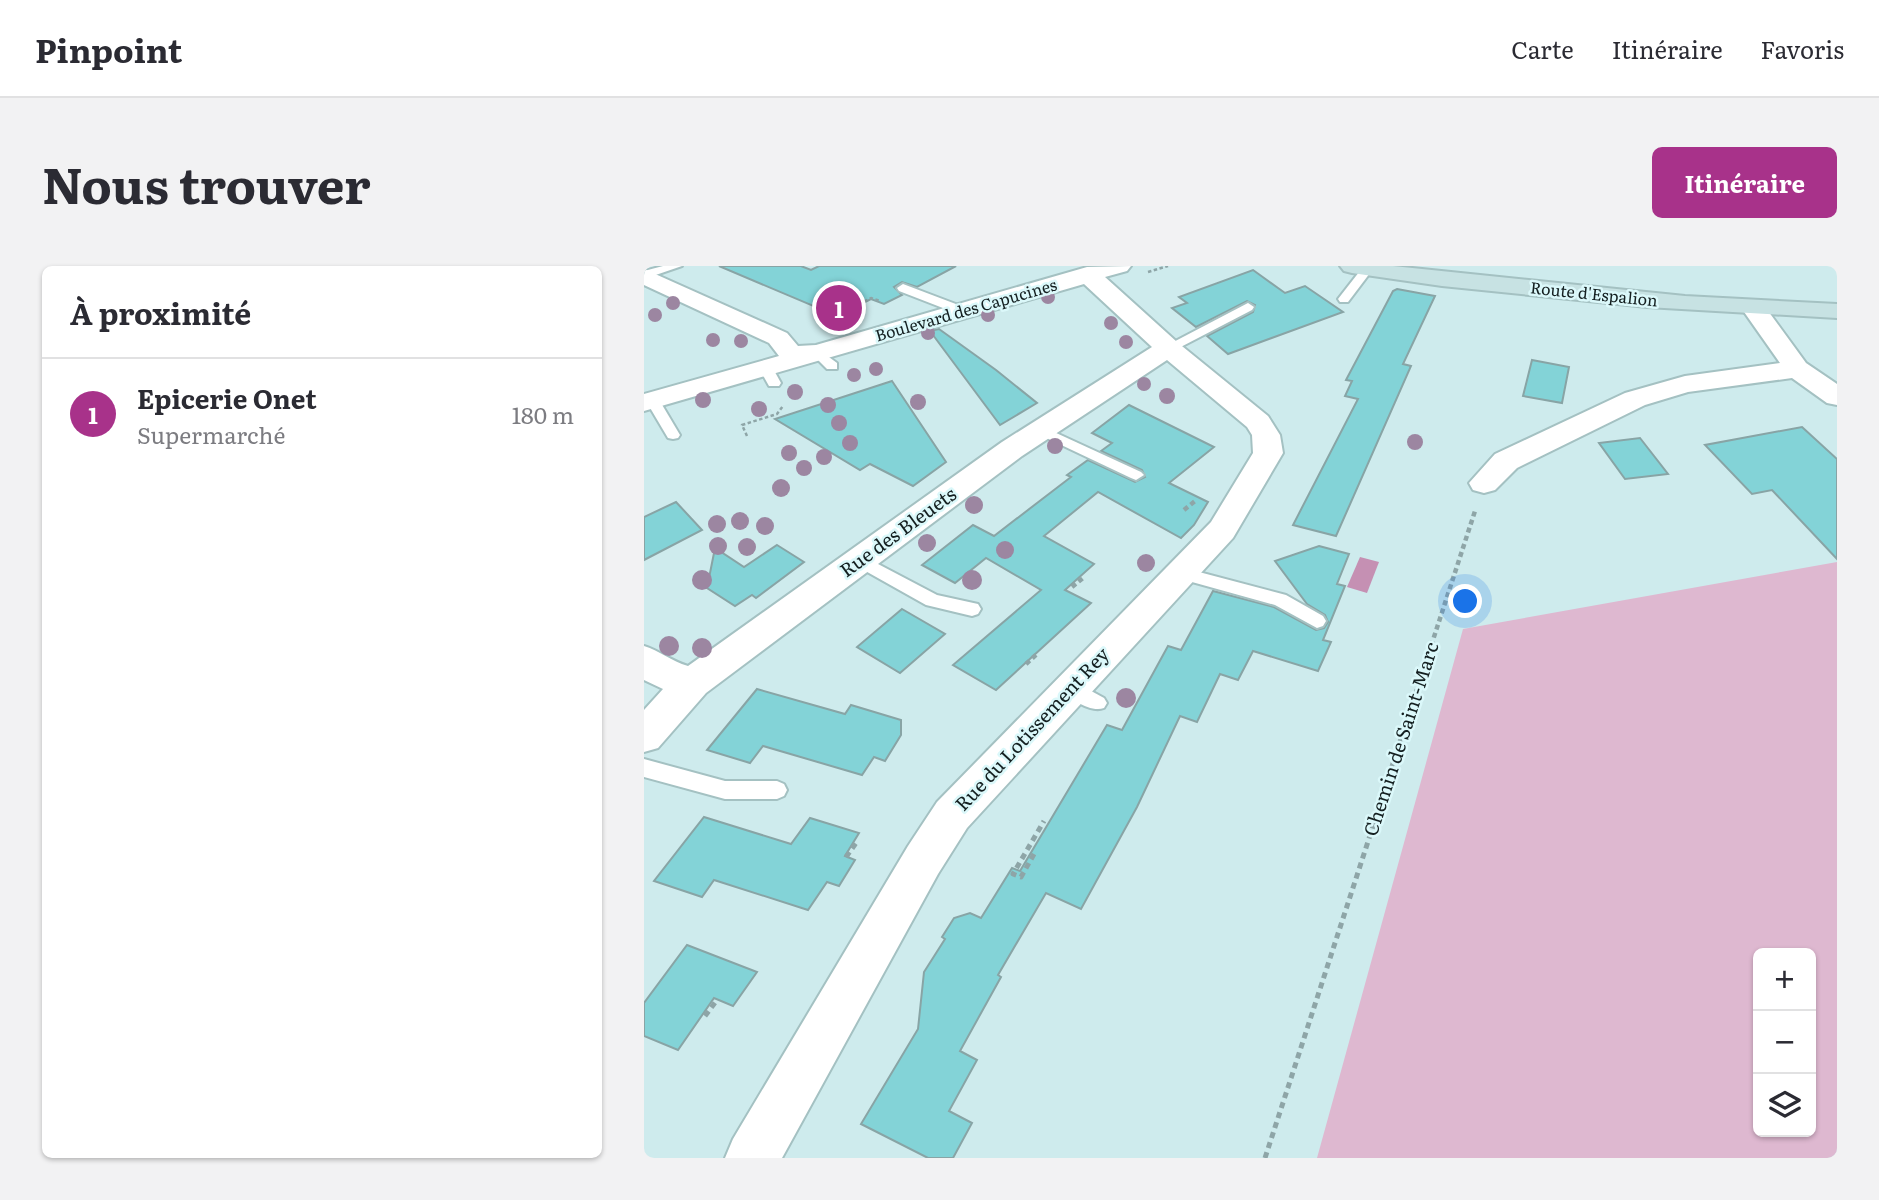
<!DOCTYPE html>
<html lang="fr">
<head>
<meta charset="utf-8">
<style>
  body { margin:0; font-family:Literata,serif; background:#f2f2f3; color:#2b2b33 }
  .controls { position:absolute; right:21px; bottom:21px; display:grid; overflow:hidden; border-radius:10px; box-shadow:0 2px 5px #0004 }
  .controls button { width:63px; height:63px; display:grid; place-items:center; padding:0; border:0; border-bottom:2px solid #e1e1e2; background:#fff; color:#2b2b33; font:35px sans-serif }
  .you { position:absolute; left:822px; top:336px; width:24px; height:24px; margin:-18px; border:5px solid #fff; border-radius:50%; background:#1a73e8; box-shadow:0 0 0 10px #1a73e833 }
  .badge { display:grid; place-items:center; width:46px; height:46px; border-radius:50%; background:#a8328a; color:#fff; font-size:23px; font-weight:700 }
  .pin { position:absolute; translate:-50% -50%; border:4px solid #fff; box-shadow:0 2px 7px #0006 }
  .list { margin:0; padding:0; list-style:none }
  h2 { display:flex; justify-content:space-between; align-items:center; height:91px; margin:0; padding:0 28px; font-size:30px }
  h2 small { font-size:23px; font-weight:400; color:#7c7c81 }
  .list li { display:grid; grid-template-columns:46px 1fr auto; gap:21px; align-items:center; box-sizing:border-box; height:112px; padding:0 28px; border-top:2px solid #e1e1e2 }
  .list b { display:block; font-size:26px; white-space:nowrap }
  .list p { margin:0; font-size:23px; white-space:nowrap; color:#7c7c81 }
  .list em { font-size:23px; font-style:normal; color:#7c7c81 }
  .icon { flex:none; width:38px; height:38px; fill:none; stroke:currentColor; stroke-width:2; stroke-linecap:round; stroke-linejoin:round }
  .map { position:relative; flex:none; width:1193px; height:892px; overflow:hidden; border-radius:10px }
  header { display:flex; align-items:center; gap:42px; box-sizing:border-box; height:98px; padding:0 35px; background:#fff; border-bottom:2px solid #e1e1e2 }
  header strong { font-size:33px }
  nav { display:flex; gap:38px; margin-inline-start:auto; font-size:24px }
  .intro { display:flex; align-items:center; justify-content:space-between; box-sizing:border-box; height:168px; padding:0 42px }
  h1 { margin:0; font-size:49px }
  .button { padding:18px 32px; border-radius:10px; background:#a8328a; color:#fff; font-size:24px; font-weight:700 }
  main { display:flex; gap:42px; padding:0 42px }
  aside { flex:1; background:#fff; border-radius:10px; box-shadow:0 2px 5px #0004 }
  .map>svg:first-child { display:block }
</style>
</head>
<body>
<header>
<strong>Pinpoint</strong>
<nav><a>Carte</a><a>Itinéraire</a><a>Favoris</a></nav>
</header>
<div class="intro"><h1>Nous trouver</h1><a class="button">Itinéraire</a></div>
<main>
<aside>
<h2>À proximité<small></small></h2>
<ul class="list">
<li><span class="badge">1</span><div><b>Epicerie Onet</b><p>Supermarché</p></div><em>180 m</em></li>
</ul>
</aside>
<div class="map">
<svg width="1193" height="892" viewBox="0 0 1193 892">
  <rect width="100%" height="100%" fill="#ceebed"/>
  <path fill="#deb8d0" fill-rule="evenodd" d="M1193,296V892H673L819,363ZM1114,687H1167V866H1114Z"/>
  <polygon fill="#c590b3" points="716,291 735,296 723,327 703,321"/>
  <g fill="#83d3d7" stroke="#88a4a5" stroke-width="2">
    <polygon points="75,0 157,0 167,4 175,0 312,0 273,21 258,16 250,21 258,29 240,38 227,33 193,50"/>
    <polygon points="609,4 641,27 661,20 699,46 584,88 563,70 609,46 611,39 603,35 552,61 528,42 543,37 535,31"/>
    <polygon points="753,23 791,30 759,98 767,100 692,270 649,259 714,133 701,130 708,115 702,114 749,25"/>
    <polygon points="295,63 352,104 393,137 356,159 286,65"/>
    <polygon points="888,94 925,101 918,137 879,130"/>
    <polygon points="248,115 302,196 269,220 226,198 216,204 131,153"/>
    <polygon points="485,139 570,181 525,217 564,236 550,259 537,272 454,226 400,270 450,298 421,324 447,337 352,424 309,399 397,324 342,292 311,317 278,299 329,259 350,270 427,211 423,209 444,194 491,216 501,211 498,204 457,185 468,177 448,167"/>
    <polygon points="1158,161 1193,193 1193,293 1128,224 1108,228 1061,179"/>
    <polygon points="996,172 1024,208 981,213 955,177"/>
    <polygon points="32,236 58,264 0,294 0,251"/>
    <polygon points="133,279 160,296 112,332 108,329 91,340 63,322 71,282 100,301"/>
    <polygon points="675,280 705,288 693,318 701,320 679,374 687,376 674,405 609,385 594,414 576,408 553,456 536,450 493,541 437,643 402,627 354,709 357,711 316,785 333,794 305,845 328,857 309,892 284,892 217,858 274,763 280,706 301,673 298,671 310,652 326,647 337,652 368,602 376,605 463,459 478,464 524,380 537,384 569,325 630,341 672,364 680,362 684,356 681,349 663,338 631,295"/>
    <polygon points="258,343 301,368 256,407 213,381"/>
    <polygon points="113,423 201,448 207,439 257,454 257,469 241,495 230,491 218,509 119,480 106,497 63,484"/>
    <polygon points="60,551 147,578 166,552 215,567 201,590 211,594 195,620 183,616 164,644 70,614 58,631 10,615"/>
    <polygon points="43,679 113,706 89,740 70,732 34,784 0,770 0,737"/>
  </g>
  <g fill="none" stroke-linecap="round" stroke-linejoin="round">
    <g stroke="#a4c1c2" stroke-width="4">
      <g id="service">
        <polygon points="19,0 38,0 0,13 0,5"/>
        <polygon points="719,1 729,3 704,36 696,36 694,33"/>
        <polygon points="259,18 325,43 327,46 321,50 317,49 255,25 253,22"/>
        <polygon points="604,37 610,41 608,44 529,85 524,86 518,82"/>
        <polygon points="174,83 193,97 193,103 183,103 167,87"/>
        <polygon points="122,98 127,99 137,117 135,120 125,120 115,102"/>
        <polygon points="9,131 14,132 36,169 34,172 29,173 24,172 2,135"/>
        <polygon points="397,160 497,206 500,209 492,214 487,212 392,167 390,164"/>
        <polygon points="215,288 293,329 334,338 337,343 334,348 328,350 282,339 209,298 207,294"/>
        <polygon points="536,301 642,329 679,350 682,355 679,360 673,362 631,339 530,311 528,307"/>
        <path d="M427,414L460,432L463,437L460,442C447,447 424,433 418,422L420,417Z"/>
        <polygon points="0,493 81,515 133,515 140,518 143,524 140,530 133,533 81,533 0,511"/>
      </g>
    </g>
    <g stroke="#a4c1c2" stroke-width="4">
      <g id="minor">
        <path d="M487,0L483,5L461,11L533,76L624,150L636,169L639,187L589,272L323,562L294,608L138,892H81L89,873L264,580L293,536L567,256L609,187L608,169L603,161L523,94L378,190L62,427L14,482L0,486V444L19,423L0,414V380C16,385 27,395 44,400L358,176L508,81L440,18L0,145V128L135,90L125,77L0,19V3L143,67L154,80L172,79L443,1Z"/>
        <polygon points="1110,36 1119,38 1162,97 1193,118 1193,139 1183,137 1148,112 1044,126 1001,139 873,202 851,224 840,227 829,224 825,217 851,188 981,127 1041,110 1136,97 1098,43 1101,38"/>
      </g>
    </g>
    <g stroke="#a4c1c2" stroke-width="4">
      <polygon id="secondary" points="696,0 749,0 1041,30 1193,38 1193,52 1003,41 798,20 708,7 700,5"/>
    </g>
    <g stroke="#8ea5a7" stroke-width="2.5" stroke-dasharray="3.5 2.5" stroke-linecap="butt">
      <polyline points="504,6 524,0"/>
      <polyline points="215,38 227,32 236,35"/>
      <polyline points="103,170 98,159 133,148 139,140"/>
    </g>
    <g stroke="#8ea5a7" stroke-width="4.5" stroke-dasharray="5 3.5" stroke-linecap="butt">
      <polyline points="540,244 551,235"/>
      <polyline points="428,321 439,312 436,310"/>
      <polyline points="382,398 393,388"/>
      <polyline points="745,509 831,245"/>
    </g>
    <g stroke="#8ea5a7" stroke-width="5" stroke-dasharray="6 4.5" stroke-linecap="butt">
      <polyline points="390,588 377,611 369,608 400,555"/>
      <polyline points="202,591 212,577"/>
      <polyline points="61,750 73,734"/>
      <polyline points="621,892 746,508"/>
    </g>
    <use href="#service" fill="#fff" fill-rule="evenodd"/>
    <use href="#minor" fill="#fff" fill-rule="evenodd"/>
    <use href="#secondary" fill="#c7e2e3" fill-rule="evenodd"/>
  </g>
  <g fill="#9c86a1">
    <circle cx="404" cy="31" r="7"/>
    <circle cx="29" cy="37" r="7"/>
    <circle cx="11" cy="49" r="7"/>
    <circle cx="344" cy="49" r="7"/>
    <circle cx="467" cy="57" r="7"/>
    <circle cx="284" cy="67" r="7"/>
    <circle cx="69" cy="74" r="7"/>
    <circle cx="97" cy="75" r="7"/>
    <circle cx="482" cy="76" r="7"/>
    <circle cx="232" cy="103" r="7"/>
    <circle cx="210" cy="109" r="7"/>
    <circle cx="500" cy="118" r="7"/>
    <circle cx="151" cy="126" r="8"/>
    <circle cx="523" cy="130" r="8"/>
    <circle cx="59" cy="134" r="8"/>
    <circle cx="274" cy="136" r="8"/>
    <circle cx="184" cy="139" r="8"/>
    <circle cx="115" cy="143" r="8"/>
    <circle cx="195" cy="157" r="8"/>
    <circle cx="771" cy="176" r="8"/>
    <circle cx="206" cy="177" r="8"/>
    <circle cx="411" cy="180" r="8"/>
    <circle cx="145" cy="187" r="8"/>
    <circle cx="180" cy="191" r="8"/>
    <circle cx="160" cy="202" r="8"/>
    <circle cx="137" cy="222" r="9"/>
    <circle cx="330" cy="239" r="9"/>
    <circle cx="96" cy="255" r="9"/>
    <circle cx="73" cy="258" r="9"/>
    <circle cx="121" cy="260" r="9"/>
    <circle cx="283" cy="277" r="9"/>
    <circle cx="74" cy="280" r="9"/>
    <circle cx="103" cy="281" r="9"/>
    <circle cx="361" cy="284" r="9"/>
    <circle cx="502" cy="297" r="9"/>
    <circle cx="58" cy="314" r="10"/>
    <circle cx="328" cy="314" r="10"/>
    <circle cx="25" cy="380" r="10"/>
    <circle cx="58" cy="382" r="10"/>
    <circle cx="482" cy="432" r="10"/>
  </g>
  <g text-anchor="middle" stroke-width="5" stroke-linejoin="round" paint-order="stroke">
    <g font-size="16" fill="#141f20" stroke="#dbf8fa">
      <text transform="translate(950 28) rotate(6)" y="6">Route d'Espalion</text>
      <text transform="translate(322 44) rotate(-16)" y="6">Boulevard des Capucines</text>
    </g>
    <g font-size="19" fill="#141f20" stroke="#dbf8fa">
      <text transform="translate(254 266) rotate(-36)" y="7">Rue des Bleuets</text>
      <text transform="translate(388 463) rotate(-47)" y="7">Rue du Lotissement Rey</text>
      <text transform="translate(757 473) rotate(-72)" y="7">Chemin de Saint-Marc</text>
    </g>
  </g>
</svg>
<div class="controls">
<button>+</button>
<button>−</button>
<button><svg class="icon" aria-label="layers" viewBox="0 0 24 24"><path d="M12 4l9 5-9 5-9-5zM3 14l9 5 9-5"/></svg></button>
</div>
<div class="you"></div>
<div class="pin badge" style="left:195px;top:42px">1</div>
</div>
</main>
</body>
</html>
